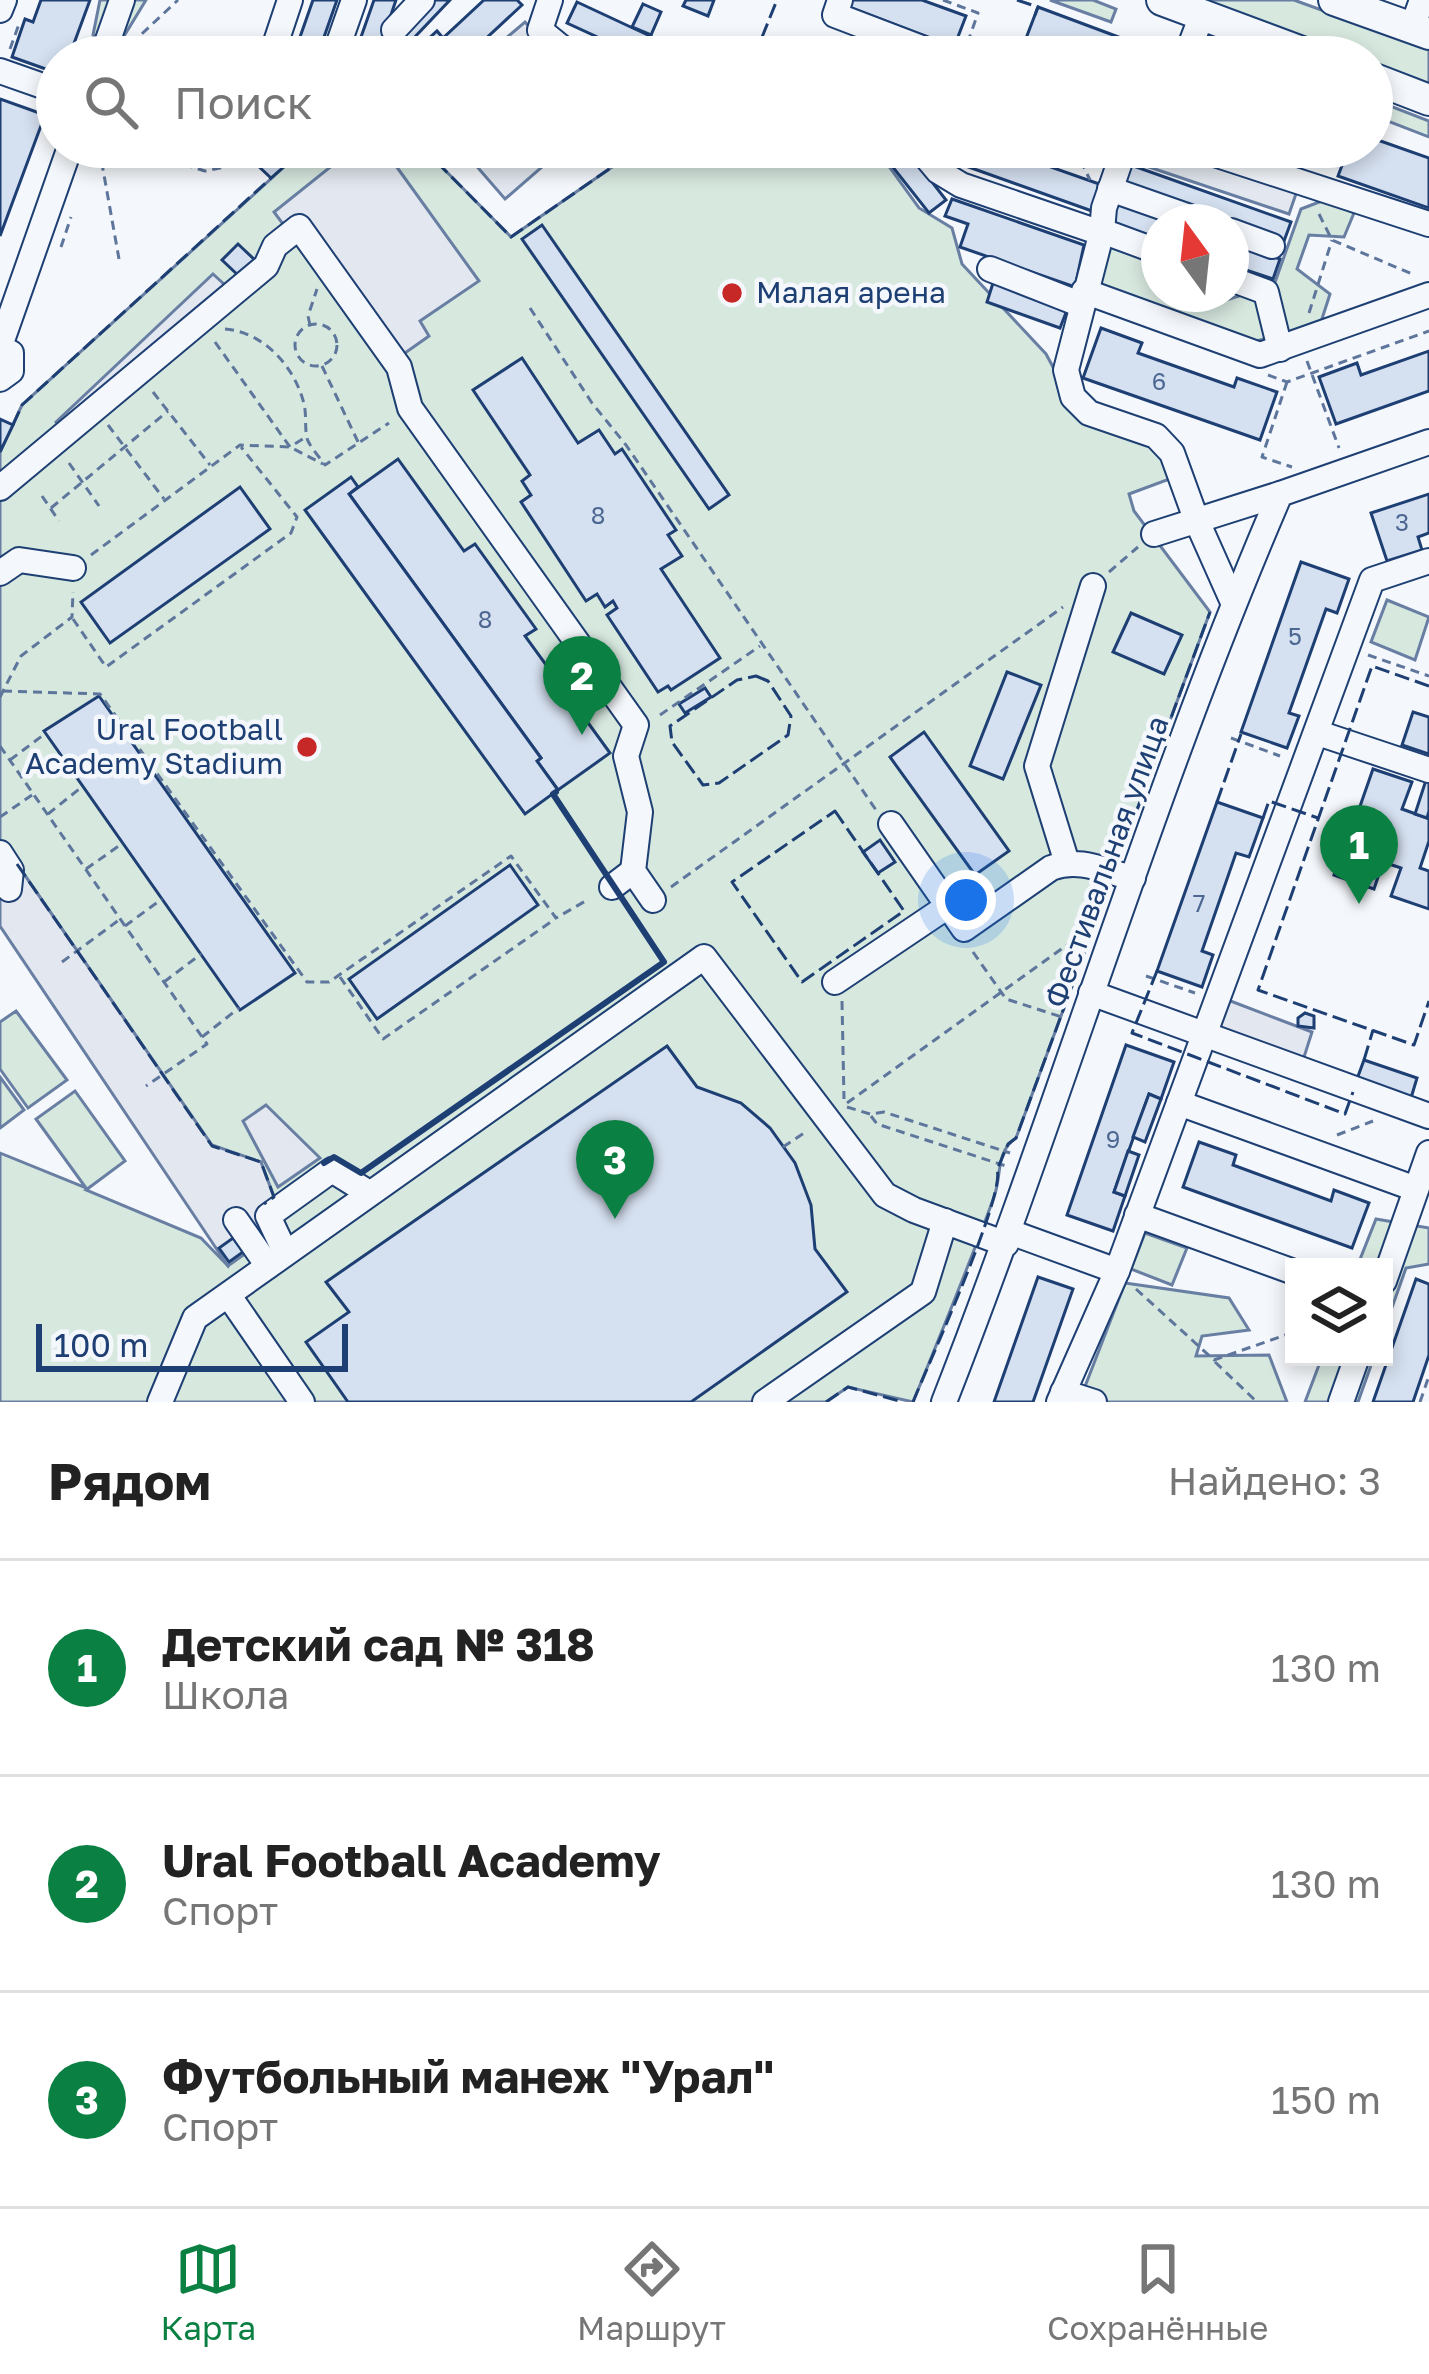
<!DOCTYPE html>
<html lang="ru">
<head>
<meta charset="utf-8">
<style>
  body { margin:0; font-family:"Golos Text",sans-serif; background:#f2f2f2; color:#222 }
  .controls { position:absolute; right:36px; bottom:36px; display:grid; overflow:hidden; border-radius:0px; box-shadow:0 6px 18px #0003 }
  .controls button { width:108px; height:108px; display:grid; place-items:center; padding:0; border:0; border-bottom:3px solid #e0e0e0; background:#fff; color:#222; font:60px sans-serif }
  .compass { position:absolute; left:1141px; top:204px; width:108px; height:108px; border-radius:50%; background:#fff; box-shadow:0 6px 18px #0003; rotate:345deg }
  .scale { position:absolute; left:36px; bottom:30px; width:312px; box-sizing:border-box; padding-left:12px; border:6px solid #1d3f73; border-top:0; font-size:33px; line-height:42px; white-space:nowrap; color:#1d3f73; -webkit-text-stroke:9px #f4f7fb; paint-order:stroke }
  .you { position:absolute; left:966px; top:900px; width:42px; height:42px; margin:-30px; border:9px solid #fff; border-radius:50%; background:#1a73e8; box-shadow:0 0 0 18px #1a73e833 }
  .badge { display:grid; place-items:center; width:78px; height:78px; border-radius:50%; background:#0b8043; color:#fff; font-size:39px; font-weight:700 }
  .pin { position:absolute; translate:-50% -99px; filter:drop-shadow(0 3px 6px #0008) }
  .pin::after { content:''; position:absolute; top:63px; width:42px; height:36px; background:inherit; clip-path:polygon(0 0,100% 0,50% 100%) }
  .list { margin:0; padding:0; list-style:none }
  h2 { display:flex; justify-content:space-between; align-items:center; height:156px; margin:0; padding:0 48px; font-size:51px }
  h2 small { font-size:39px; font-weight:400; color:#767676 }
  .list li { display:grid; grid-template-columns:78px 1fr auto; gap:36px; align-items:center; box-sizing:border-box; height:216px; padding:0 48px; border-top:3px solid #e0e0e0 }
  .list b { display:block; font-size:45px; white-space:nowrap }
  .list p { margin:0; font-size:39px; white-space:nowrap; color:#767676 }
  .list em { font-size:39px; font-style:normal; color:#767676 }
  .icon { flex:none; width:66px; height:66px; fill:none; stroke:currentColor; stroke-width:2; stroke-linecap:round; stroke-linejoin:round }
  .map { position:relative; flex:none; width:1429px; height:1402px; overflow:hidden }
  .search { position:absolute; background:#fff; box-shadow:0 6px 18px #0003; left:36px; right:36px; top:36px; height:132px; display:flex; align-items:center; gap:30px; box-sizing:border-box; padding:0 42px; border-radius:66px; color:#767676; font-size:45px }
  .sheet { height:804px; background:#fff }
  nav { display:flex; justify-content:space-around; align-items:center; box-sizing:border-box; height:168px; border-top:3px solid #e0e0e0; background:#fff; font-size:33px; color:#767676 }
  nav a { display:grid; justify-items:center; gap:6px }
  nav .on { color:#0b8043 }
  .map>svg:first-child { display:block }
</style>
</head>
<body>
<div class="map">
<svg width="1429" height="1402" viewBox="0 0 1429 1402">
  <rect width="100%" height="100%" fill="#f4f7fb"/>
  <g fill="#d7e8df" stroke="#687fa3" stroke-width="3">
    <polygon points="100,0 146,0 118,46 120,57 107,57 111,49 93,35"/>
    <polygon points="1050,0 1093,0 1116,9 1111,22"/>
    <polygon points="1189,0 1294,0 1429,49 1429,86 1372,66 1372,57 1348,57"/>
    <polygon points="1205,35 1263,57 1222,57 1200,48"/>
    <polygon points="1372,99 1429,121 1429,137 1372,115"/>
    <path d="M306,147H422L511,237L641,147H875L919,208L952,228L962,264L1046,354L1074,406L1154,440L1175,477L1129,494L1134,511L1210,612L1016,1138C995,1152 1002,1176 994,1197C969,1266 941,1334 913,1402L848,1387L826,1402H0V1153L86,1188L36,1119L75,1091L125,1161L86,1190L201,1238L228,1266L261,1162L212,1146L13,858L0,867V452L22,405Z"/>
    <polygon points="1327,199 1354,213 1344,237 1309,235 1297,269 1330,294 1320,325 1248,343 1093,284 1107,242 1159,259 1159,294 1217,294 1223,301 1274,285 1301,209"/>
    <polygon points="1387,600 1429,617 1415,660 1371,642"/>
    <polygon points="16,1011 67,1080 28,1108 0,1069 0,1022"/>
    <polygon points="0,1077 24,1110 0,1128"/>
    <polygon points="1376,1219 1429,1228 1429,1264 1406,1268 1384,1330 1384,1267 1357,1267"/>
    <polygon points="1145,1233 1187,1248 1172,1285 1131,1269"/>
    <polygon points="1125,1283 1229,1298 1249,1330 1202,1336 1196,1356 1269,1355 1287,1402 1079,1402"/>
    <polygon points="1322,1357 1374,1357 1358,1402 1305,1402"/>
  </g>
  <g fill="#e3e8f0" stroke="#687fa3" stroke-width="3">
    <polygon points="525,22 556,57 484,57"/>
    <polygon points="460,147 565,147 505,199"/>
    <polygon points="1132,147 1175,147 1298,188 1289,214 1128,160"/>
    <polygon points="349,152 391,159 479,281 420,321 429,336 388,365 274,212"/>
    <polygon points="213,274 226,286 65,432 56,422"/>
    <polygon points="12,857 212,1145 261,1162 274,1197 270,1236 228,1266 0,926 0,867"/>
    <polygon points="1220,997 1312,1032 1298,1076 1206,1041"/>
    <polygon points="266,1105 320,1158 278,1187 243,1121"/>
  </g>
  <g fill="#d5e0f0" stroke="#1d3f73" stroke-width="3">
    <polygon points="41,0 90,0 69,57 57,57 57,73 12,57 25,19 33,22"/>
    <polygon points="313,0 337,0 317,57 293,57"/>
    <polygon points="374,0 396,0 378,53 389,57 354,57"/>
    <polygon points="423,0 450,0 410,42 396,28"/>
    <polygon points="484,0 517,0 522,5 466,57 412,54 437,31 443,38"/>
    <polygon points="686,0 714,0 708,16 683,6"/>
    <polygon points="852,0 922,0 966,16 954,47 849,7"/>
    <polygon points="577,2 695,57 641,57 567,23"/>
    <polygon points="643,4 661,12 651,35 632,27"/>
    <polygon points="1038,7 1164,54 1163,57 1020,54"/>
    <polygon points="0,99 45,115 0,236"/>
    <polygon points="1372,138 1429,158 1429,208 1338,176 1349,147 1372,147"/>
    <polygon points="238,147 306,147 271,178"/>
    <polygon points="877,147 905,147 946,200 929,213"/>
    <polygon points="930,147 994,147 1102,185 1092,211 963,165 965,159"/>
    <polygon points="1128,164 1291,222 1284,241 1121,183"/>
    <polygon points="952,199 1084,245 1075,287 960,247 968,224 945,216"/>
    <polygon points="1114,201 1174,222 1159,222 1159,239 1107,221"/>
    <polygon points="542,225 729,495 709,509 522,239"/>
    <polygon points="1231,242 1280,259 1273,279 1231,265"/>
    <polygon points="238,244 257,262 241,278 222,260"/>
    <polygon points="993,283 1067,310 1060,328 987,302"/>
    <polygon points="1101,328 1142,343 1138,353 1234,387 1237,378 1277,392 1260,440 1083,378"/>
    <polygon points="1429,351 1429,391 1336,424 1319,377 1357,363 1361,375"/>
    <polygon points="522,358 578,443 599,430 615,454 622,449 676,530 668,535 682,556 661,569 720,658 671,690 668,686 658,692 607,615 617,608 613,601 605,607 597,594 586,601 521,502 531,495 522,481 530,475 473,390"/>
    <polygon points="0,419 13,425 0,452"/>
    <polygon points="398,459 464,551 475,544 536,629 525,636 610,753 558,790 537,761 541,758 349,494"/>
    <polygon points="351,477 358,487 349,494 541,758 537,761 558,790 525,814 305,510"/>
    <polygon points="240,487 270,529 110,643 81,602"/>
    <polygon points="1429,494 1429,533 1418,537 1422,550 1387,561 1371,513"/>
    <polygon points="1301,562 1349,579 1337,613 1326,609 1289,713 1299,716 1287,748 1241,732"/>
    <polygon points="1131,613 1182,635 1164,674 1113,652"/>
    <polygon points="1007,672 1041,685 1003,779 970,766"/>
    <polygon points="705,688 711,697 685,713 679,704"/>
    <polygon points="99,696 295,973 240,1010 44,731"/>
    <polygon points="1413,712 1429,717 1429,754 1402,745"/>
    <polygon points="924,732 1009,851 975,875 890,757"/>
    <polygon points="1373,769 1412,782 1402,809 1427,818 1429,811 1429,841 1420,868 1429,871 1429,909 1391,896 1401,868 1383,862 1374,889 1334,875 1349,838 1377,848 1386,822 1358,812"/>
    <polygon points="1429,771 1429,811 1427,818 1415,814"/>
    <polygon points="1217,802 1263,818 1249,857 1236,853 1202,951 1213,955 1202,987 1157,971"/>
    <polygon points="880,840 895,862 878,873 863,852"/>
    <polygon points="510,865 538,905 377,1019 349,979"/>
    <polygon points="1305,1013 1314,1016 1314,1028 1298,1026 1298,1018"/>
    <polygon points="1126,1045 1174,1062 1161,1099 1149,1094 1114,1192 1125,1196 1113,1231 1067,1215"/>
    <polygon points="667,1046 697,1087 741,1103 770,1128 795,1163 811,1205 815,1249 847,1292 691,1402 348,1402 306,1342 349,1312 326,1282"/>
    <polygon points="1364,1060 1417,1078 1411,1098 1357,1079"/>
    <polygon points="1149,1094 1161,1099 1145,1142 1133,1137"/>
    <polygon points="1199,1142 1236,1155 1233,1165 1331,1201 1334,1190 1369,1203 1352,1248 1183,1187"/>
    <polygon points="1128,1151 1139,1155 1125,1196 1114,1192"/>
    <polygon points="233,1238 243,1252 229,1262 219,1248"/>
    <polygon points="1038,1277 1073,1289 1033,1402 994,1402"/>
    <polygon points="1416,1279 1429,1284 1429,1355 1413,1402 1373,1402"/>
  </g>
  <g fill="none" stroke-linecap="round" stroke-linejoin="round">
    <g stroke="#1d3f73" stroke-width="28">
      <g id="minor">
        <polyline points="550,0 540,30 573,57"/>
        <polyline points="840,0 835,15 945,57"/>
        <polyline points="0,10 4,0"/>
        <polyline points="1412,28 1422,0"/>
        <polyline points="394,30 422,0"/>
        <polyline points="102,57 122,0"/>
        <polyline points="271,57 290,0"/>
        <polyline points="334,57 354,0"/>
        <polyline points="1186,57 1202,15"/>
        <polyline points="0,71 57,91"/>
        <polyline points="918,147 938,171 961,185 1101,233"/>
        <polyline points="1125,147 1104,208 1102,231 1066,370 1073,397 1089,413 1156,436 1172,453 1196,519 1233,602"/>
        <polyline points="1193,147 1429,224"/>
        <polyline points="1110,189 1204,222"/>
        <polyline points="1102,231 1159,252"/>
        <polyline points="1231,231 1272,246"/>
        <polyline points="990,269 1082,305"/>
        <polyline points="1231,279 1266,292 1280,349"/>
        <polyline points="1084,291 1260,355 1429,295"/>
        <polyline points="0,346 70,147"/>
        <polyline points="0,348 11,353 11,371 0,379"/>
        <polyline points="0,488 266,266 275,246 299,227 399,367 410,408 636,725 626,756 640,812 633,871 653,900"/>
        <polyline points="1154,534 1280,494"/>
        <polyline points="0,573 19,560 73,568"/>
        <polyline points="1318,733 1429,770"/>
        <path d="M891,824L964,929L1051,868C1080,857 1104,871 1133,878"/>
        <polyline points="0,853 11,870 9,889"/>
        <polyline points="1067,863 1037,766 1093,586"/>
        <polyline points="612,887 633,871"/>
        <polyline points="835,982 948,906"/>
        <polyline points="1091,993 1429,1116"/>
        <polyline points="1179,1103 1416,1189"/>
        <polyline points="1137,1215 1294,1272"/>
        <polyline points="236,1220 268,1266"/>
        <polyline points="1010,1232 1117,1271"/>
        <polyline points="285,1252 268,1216 332,1170 369,1193"/>
        <polyline points="1384,1281 1429,1153"/>
        <polyline points="229,1296 302,1402"/>
        <polyline points="1063,1392 1094,1402"/>
        <polyline points="160,1402 195,1318 704,957 885,1195 914,1210 1006,1244"/>
        <polyline points="765,1402 923,1292 945,1221"/>
        <path d="M944,1402C1062,1101 1152,790 1280,494L1429,442"/>
        <polyline points="1059,1402 1117,1271 1372,580 1429,561"/>
        <polyline points="1341,1402 1357,1357"/>
      </g>
    </g>
    <g stroke="#1d3f73" stroke-width="34">
      <g id="major">
        <polyline points="1162,0 1315,57"/>
        <polyline points="1334,0 1429,34"/>
        <polyline points="1372,78 1429,100"/>
      </g>
    </g>
    <g stroke="#5e769c" stroke-width="3" stroke-dasharray="9 6" stroke-linecap="butt">
      <polyline points="943,0 978,13 965,50"/>
      <polyline points="131,44 178,0"/>
      <polyline points="10,49 19,24"/>
      <polyline points="99,147 119,259"/>
      <polyline points="126,147 205,171 225,167 233,147"/>
      <polyline points="1074,147 1090,180"/>
      <polyline points="1311,162 1316,147"/>
      <polyline points="1319,214 1332,240 1412,274"/>
      <polyline points="61,247 71,217"/>
      <polyline points="530,308 592,403 626,445 876,810"/>
      <polyline points="1309,313 1332,240"/>
      <circle cx="316" cy="345" r="21"/>
      <polyline points="310,325 308,316 317,289"/>
      <path d="M225,329C264,332 295,367 304,404C307,416 304,431 308,441C312,449 320,458 325,465L389,423"/>
      <polyline points="215,342 290,447 306,437"/>
      <polyline points="1307,361 1339,448"/>
      <polyline points="322,366 359,444"/>
      <polyline points="1268,375 1287,382 1429,331"/>
      <polyline points="1287,382 1262,457 1292,467"/>
      <polyline points="153,392 210,465"/>
      <polyline points="108,425 164,499"/>
      <polyline points="69,463 99,506"/>
      <polyline points="42,496 59,521"/>
      <polyline points="51,508 168,411"/>
      <polyline points="91,555 240,445 290,447 323,464"/>
      <polyline points="1109,572 1138,547"/>
      <polyline points="73,619 106,667 291,533 297,517 241,447"/>
      <polyline points="1368,655 1429,676"/>
      <polyline points="3,691 100,694 307,982 329,982 511,856 556,918 589,899"/>
      <polyline points="0,697 21,656 72,617 73,592"/>
      <polyline points="660,715 760,646"/>
      <polyline points="1231,738 1280,756"/>
      <polyline points="0,746 207,1044 146,1086"/>
      <polyline points="10,760 46,733"/>
      <polyline points="48,814 83,786"/>
      <polyline points="0,817 32,795"/>
      <polyline points="86,869 123,843"/>
      <polyline points="671,887 1063,607"/>
      <polyline points="125,926 162,899"/>
      <polyline points="973,952 1006,999 1062,1017"/>
      <polyline points="62,962 119,920"/>
      <polyline points="1146,976 1195,993"/>
      <polyline points="340,977 383,1039 555,919"/>
      <polyline points="164,982 201,954"/>
      <polyline points="842,1001 844,1099"/>
      <polyline points="202,1037 239,1008"/>
      <polyline points="847,1103 1092,927"/>
      <polyline points="847,1107 870,1114 884,1112 1010,1153"/>
      <polyline points="871,1116 877,1124 1006,1166"/>
      <polyline points="1337,1135 1373,1121"/>
      <polyline points="783,1147 807,1131"/>
      <polyline points="1136,1289 1214,1360 1294,1332"/>
      <polyline points="1215,1362 1257,1402"/>
      <polyline points="1420,1402 1429,1376"/>
    </g>
    <use href="#minor" stroke="#f4f7fb" stroke-width="24"/>
    <use href="#major" stroke="#f4f7fb" stroke-width="30"/>
    <g stroke="#1d3f73" stroke-width="3" stroke-dasharray="15 6" stroke-linecap="butt">
      <polyline points="1017,0 1038,7 1035,15"/>
      <polyline points="754,57 777,0"/>
      <polyline points="422,147 511,237 641,147"/>
      <polyline points="13,425 22,405 271,178"/>
      <polygon points="756,676 768,681 791,716 788,735 719,783 703,785 672,742 670,726 737,680"/>
      <polyline points="1429,686 1372,666 1258,990 1414,1045 1429,1001"/>
      <polyline points="1217,802 1241,734"/>
      <polygon points="835,811 904,911 802,982 732,882"/>
      <polyline points="1263,818 1269,801 1318,818"/>
      <polyline points="17,864 212,1146 261,1162 274,1197 264,1204"/>
      <polyline points="1157,971 1132,1033 1345,1114 1353,1092"/>
      <polyline points="1364,1060 1373,1030"/>
      <polyline points="826,1402 848,1387 903,1402"/>
      <path d="M913,1402C927,1367 1006,1194 997,1170L1008,1144L1016,1138L1210,612"/>
    </g>
    <polyline stroke="#1d3f73" stroke-width="6" points="324,1163 334,1157 361,1173 664,962 553,794 556,792"/>
  </g>
  <g fill="#c62828" stroke="#f4f7fb" stroke-width="4.5">
    <circle cx="732" cy="293" r="12"/>
    <circle cx="307" cy="747" r="12"/>
  </g>
  <g text-anchor="middle" stroke-width="9" stroke-linejoin="round" paint-order="stroke">
    <g font-size="24" fill="#4b6792">
      <text x="1159" y="390">6</text>
      <text x="598" y="524">8</text>
      <text x="1402" y="531">3</text>
      <text x="485" y="628">8</text>
      <text x="1295" y="645">5</text>
      <text x="1199" y="912">7</text>
      <text x="1113" y="1148">9</text>
    </g>
    <g font-size="30" fill="#1d3f73" stroke="#f4f7fb" text-anchor="start">
      <text x="756" y="303">Малая арена</text>
      <text x="283" y="740" text-anchor="end">Ural Football<tspan x="283" dy="34">Academy Stadium</tspan></text>
    </g>
    <g font-size="30" fill="#1d3f73" stroke="#f4f7fb">
      <text transform="translate(1107 862) rotate(-70)" y="10">Фестивальная улица</text>
    </g>
  </g>
</svg>
<div class="controls">
<button><svg class="icon" aria-label="layers" viewBox="0 0 24 24"><path d="M12 4l9 5-9 5-9-5zM3 14l9 5 9-5"/></svg></button>
</div>
<svg class="compass" viewBox="-18 -18 36 36"><path d="M0-13l5 13h-10z" fill="#e53935"/><path d="M0 13l5-13h-10z" fill="#767676"/></svg>
<div class="scale">100 m</div>
<div class="you"></div>
<div class="pin badge" style="left:1359px;top:904px">1</div>
<div class="pin badge" style="left:582px;top:735px">2</div>
<div class="pin badge" style="left:615px;top:1219px">3</div>
<div class="search"><svg class="icon" aria-label="search" viewBox="0 0 24 24"><circle cx="10" cy="10" r="6"/><path d="M15 15l6 6"/></svg>Поиск</div>
</div>
<section class="sheet">
<h2>Рядом<small>Найдено: 3</small></h2>
<ul class="list">
<li><span class="badge">1</span><div><b>Детский сад № 318</b><p>Школа</p></div><em>130 m</em></li>
<li><span class="badge">2</span><div><b>Ural Football Academy</b><p>Спорт</p></div><em>130 m</em></li>
<li><span class="badge">3</span><div><b>Футбольный манеж &quot;Урал&quot;</b><p>Спорт</p></div><em>150 m</em></li>
</ul>
</section>
<nav>
<a class="on"><svg class="icon" aria-label="map" viewBox="0 0 24 24"><path d="M3 6l6-2 6 2 6-2v14l-6 2-6-2-6 2zM9 4v14M15 6v14"/></svg>Карта</a>
<a><svg class="icon" aria-label="directions" viewBox="0 0 24 24"><path d="M12 3l9 9-9 9-9-9zM9 14v-3h6M13 9l2 2-2 2"/></svg>Маршрут</a>
<a><svg class="icon" aria-label="saved" viewBox="0 0 24 24"><path d="M7 4h10v16l-5-4-5 4z"/></svg>Сохранённые</a>
</nav>
</body>
</html>
